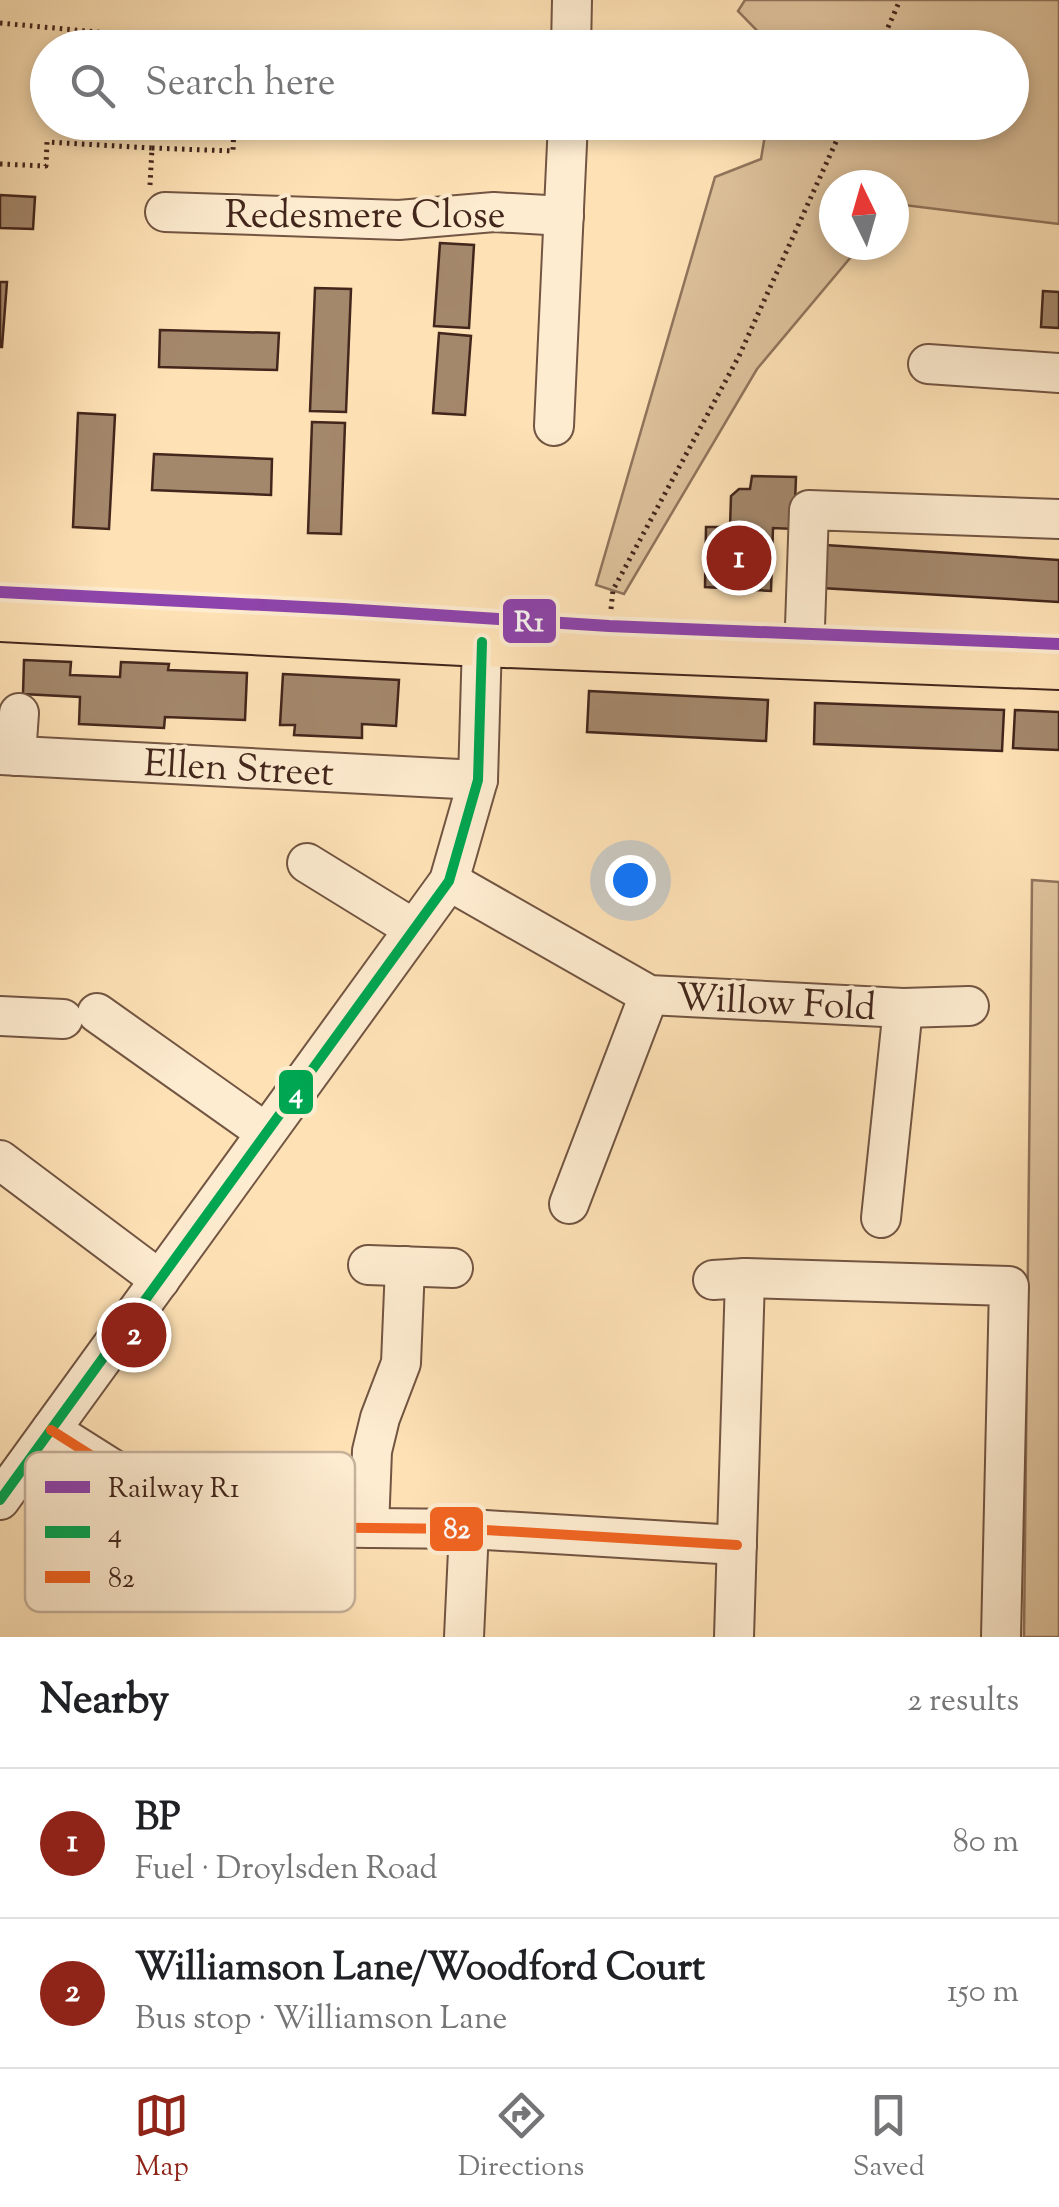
<!DOCTYPE html>
<html lang="en">
<head>
<meta charset="utf-8">
<style>
  body { margin:0; font-family:"Sorts Mill Goudy",serif; background:#f2f2f2; color:#202124 }
  .compass { position:absolute; left:819px; top:170px; width:90px; height:90px; border-radius:50%; background:#fff; box-shadow:0 5px 15px #0003; rotate:355deg }
  .you { position:absolute; left:630px; top:880px; width:35px; height:35px; margin:-25px; border:8px solid #fff; border-radius:50%; background:#1a73e8; box-shadow:0 0 0 15px #1a73e833 }
  .badge { display:grid; place-items:center; width:65px; height:65px; border-radius:50%; background:#8f2418; color:#fff; font-size:32px; font-weight:700 }
  .pin { position:absolute; translate:-50% -50%; border:5px solid #fff; box-shadow:0 2px 10px #0006 }
  .list { margin:0; padding:0; list-style:none }
  h2 { display:flex; justify-content:space-between; align-items:center; height:130px; margin:0; padding:0 40px; font-size:42px }
  h2 small { font-size:32px; font-weight:400; color:#757577 }
  .list li { display:grid; grid-template-columns:65px 1fr auto; gap:30px; align-items:center; box-sizing:border-box; height:150px; padding:0 40px; border-top:2px solid #e0e0e0 }
  .list b { display:block; font-size:38px; white-space:nowrap }
  .list p { margin:0; font-size:32px; white-space:nowrap; color:#757577 }
  .list em { font-size:32px; font-style:normal; color:#757577 }
  .icon { flex:none; width:55px; height:55px; fill:none; stroke:currentColor; stroke-width:2; stroke-linecap:round; stroke-linejoin:round }
  .map { position:relative; flex:none; width:1059px; height:1637px; overflow:hidden }
  .search { position:absolute; background:#fff; box-shadow:0 5px 15px #0003; left:30px; right:30px; top:30px; height:110px; display:flex; align-items:center; gap:25px; box-sizing:border-box; padding:0 35px; border-radius:55px; color:#757577; font-size:38px }
  .sheet { height:430px; background:#fff }
  nav { display:flex; justify-content:space-around; align-items:center; box-sizing:border-box; height:140px; border-top:2px solid #e0e0e0; background:#fff; font-size:28px; color:#757577 }
  nav a { display:grid; justify-items:center; gap:5px }
  nav .on { color:#8f2418 }
  .map>svg:first-child { display:block }
</style>
</head>
<body>
<div class="map">
<svg width="1059" height="1637" viewBox="0 0 1059 1637">
  <rect width="100%" height="100%" fill="#fee2b6"/>
  <filter id="stains"><feTurbulence type="fractalNoise" baseFrequency=".002" numOctaves="4"/><feColorMatrix values="0 0 0 0 .2 0 0 0 0 .09 0 0 0 0 .02 0 0 0 .5 -.17"/></filter>
  <radialGradient id="worn" r=".72"><stop offset=".6" stop-color="#630" stop-opacity="0"/><stop offset="1" stop-color="#630" stop-opacity=".3"/></radialGradient>
  <g fill="#dec29c" stroke="#90745c" stroke-width="2.5">
    <polygon points="745,0 1059,0 1059,224 896,204 894,206 894,185 834,185 834,245 861,245 757,369 624,594 596,585 715,177 761,159 767,123 1012,122 1012,48 773,47 738,11"/>
    <polygon points="1032,880 1059,882 1059,1637 1024,1637"/>
  </g>
  <g fill="#a4886c" stroke="#43261c" stroke-width="2.5">
    <polygon points="0,195 35,197 33,229 0,228"/>
    <polygon points="440,243 474,245 469,328 434,326"/>
    <polygon points="0,282 7,282 2,347 0,347"/>
    <polygon points="315,288 351,289 346,412 310,411"/>
    <polygon points="1043,291 1059,292 1059,328 1041,327"/>
    <polygon points="160,330 279,333 277,370 159,367"/>
    <polygon points="439,333 471,336 465,415 433,413"/>
    <polygon points="78,413 115,415 109,529 73,527"/>
    <polygon points="312,422 345,423 341,534 308,533"/>
    <polygon points="154,454 272,459 271,495 152,490"/>
    <polygon points="752,476 796,477 794,529 773,528 771,591 705,587 706,527 730,527 731,496 739,489 750,489"/>
    <polygon points="825,545 1059,560 1059,602 822,588"/>
    <polygon points="24,660 71,662 70,675 120,677 121,662 169,664 168,670 247,673 245,720 165,717 164,728 79,724 80,697 23,694"/>
    <polygon points="283,674 399,680 396,726 362,724 362,738 294,735 295,725 280,725"/>
    <polygon points="589,691 768,700 766,741 587,732"/>
    <polygon points="815,703 1004,710 1002,751 814,744"/>
    <polygon points="1015,710 1059,712 1059,750 1013,748"/>
  </g>
  <g fill="none" stroke-linecap="round" stroke-linejoin="round">
    <g stroke="#725542" stroke-width="42">
      <g id="minor">
        <polyline points="571,48 572,0"/>
        <polyline points="165,212 399,220 494,212 564,216"/>
        <polyline points="928,364 1059,373"/>
        <polyline points="554,426 568,122"/>
        <polyline points="804,655 809,510 1059,519"/>
        <polyline points="0,755 478,780"/>
        <polyline points="16,756 19,713"/>
        <polyline points="307,863 414,929"/>
        <polyline points="449,881 649,995 903,1008 969,1006"/>
        <polyline points="97,1013 265,1132"/>
        <polyline points="0,1016 63,1019"/>
        <polyline points="0,1160 160,1280"/>
        <polyline points="569,1204 649,995"/>
        <polyline points="881,1218 903,1008"/>
        <polyline points="368,1265 453,1268"/>
        <polyline points="713,1280 745,1278 1009,1286 1001,1637"/>
        <polyline points="51,1430 176,1509 216,1522 278,1527 469,1529 737,1545"/>
        <polyline points="0,1500 449,881 478,780 482,642"/>
        <polyline points="369,1528 372,1451 380,1418 401,1363 405,1266"/>
        <polyline points="464,1637 469,1529"/>
        <polyline points="734,1637 745,1278"/>
      </g>
    </g>
    <g stroke="#43261c" stroke-width="52">
      <polyline id="major" points="0,617 482,642 1059,665"/>
    </g>
    <g stroke="#43261c" stroke-width="5" stroke-dasharray="2.5 5" stroke-linecap="butt">
      <polyline points="0,23 237,45 237,48"/>
      <polyline points="879,48 900,0"/>
      <polyline points="152,148 233,151 234,122"/>
      <polyline points="0,164 46,166 47,142 152,148 150,185"/>
      <polyline points="611,609 613,590 739,356 845,122"/>
    </g>
    <use href="#minor" stroke="#feecd0" stroke-width="38"/>
    <use href="#major" stroke="#fee2b6" stroke-width="48"/>
    <g stroke="#feecd0" stroke-width="18">
      <polyline id="bus-1" points="0,1500 449,881 478,780 482,642"/>
    </g>
    <g stroke="#feecd0" stroke-width="18">
      <polyline id="bus-2" points="51,1430 176,1509 216,1522 278,1527 469,1529 737,1545"/>
    </g>
    <use href="#bus-1" stroke="#00a651" stroke-width="10"/>
    <use href="#bus-2" stroke="#f26522" stroke-width="10"/>
    <g stroke="#feecd0" stroke-width="20">
      <polyline id="rail-1" points="0,592 343,609 609,626 1059,644"/>
    </g>
    <use href="#rail-1" stroke="#8e44ad" stroke-width="12"/>
  </g>
  <g text-anchor="middle" stroke-width="8" stroke-linejoin="round" paint-order="stroke">
    <g font-size="38" fill="#43261c" stroke="#feecd0">
      <text x="365" y="227">Redesmere Close</text>
      <text transform="translate(239 767) rotate(3)" y="13">Ellen Street</text>
      <text transform="translate(776 1001) rotate(3)" y="13">Willow Fold</text>
    </g>
  </g>
  <rect x="25" y="1452" width="330" height="160" rx="15" fill="#feecd0" stroke="#c6b19a" stroke-width="2.5"/>
  <rect x="45" y="1481" width="45" height="12" fill="#8e44ad"/>
  <rect x="45" y="1526" width="45" height="12" fill="#00a651"/>
  <rect x="45" y="1571" width="45" height="12" fill="#f26522"/>
  <g font-size="28" fill="#43261c">
    <text x="108" y="1497">Railway R1</text>
    <text x="108" y="1542">4</text>
    <text x="108" y="1587">82</text>
  </g>
  <g stroke="#feecd0" stroke-width="4">
    <rect x="501" y="597" width="57" height="48" rx="10" fill="#8e44ad"/>
    <rect x="277" y="1068" width="38" height="48" rx="10" fill="#00a651"/>
    <rect x="428" y="1505" width="57" height="48" rx="10" fill="#f26522"/>
  </g>
  <g font-size="28" text-anchor="middle" font-weight="bold" fill="#fff">
    <text x="529" y="631">R1</text>
    <text x="296" y="1102">4</text>
    <text x="457" y="1538">82</text>
  </g>
  <rect width="100%" height="100%" filter="url(#stains)"/>
  <rect width="100%" height="100%" fill="url(#worn)"/>
</svg>
<svg class="compass" viewBox="-18 -18 36 36"><path d="M0-13l5 13h-10z" fill="#e53935"/><path d="M0 13l5-13h-10z" fill="#757577"/></svg>
<div class="you"></div>
<div class="pin badge" style="left:739px;top:558px">1</div>
<div class="pin badge" style="left:134px;top:1335px">2</div>
<div class="search"><svg class="icon" aria-label="search" viewBox="0 0 24 24"><circle cx="10" cy="10" r="6"/><path d="M15 15l6 6"/></svg>Search here</div>
</div>
<section class="sheet">
<h2>Nearby<small>2 results</small></h2>
<ul class="list">
<li><span class="badge">1</span><div><b>BP</b><p>Fuel · Droylsden Road</p></div><em>80 m</em></li>
<li><span class="badge">2</span><div><b>Williamson Lane/Woodford Court</b><p>Bus stop · Williamson Lane</p></div><em>150 m</em></li>
</ul>
</section>
<nav>
<a class="on"><svg class="icon" aria-label="map" viewBox="0 0 24 24"><path d="M3 6l6-2 6 2 6-2v14l-6 2-6-2-6 2zM9 4v14M15 6v14"/></svg>Map</a>
<a><svg class="icon" aria-label="directions" viewBox="0 0 24 24"><path d="M12 3l9 9-9 9-9-9zM9 14v-3h6M13 9l2 2-2 2"/></svg>Directions</a>
<a><svg class="icon" aria-label="saved" viewBox="0 0 24 24"><path d="M7 4h10v16l-5-4-5 4z"/></svg>Saved</a>
</nav>
</body>
</html>
